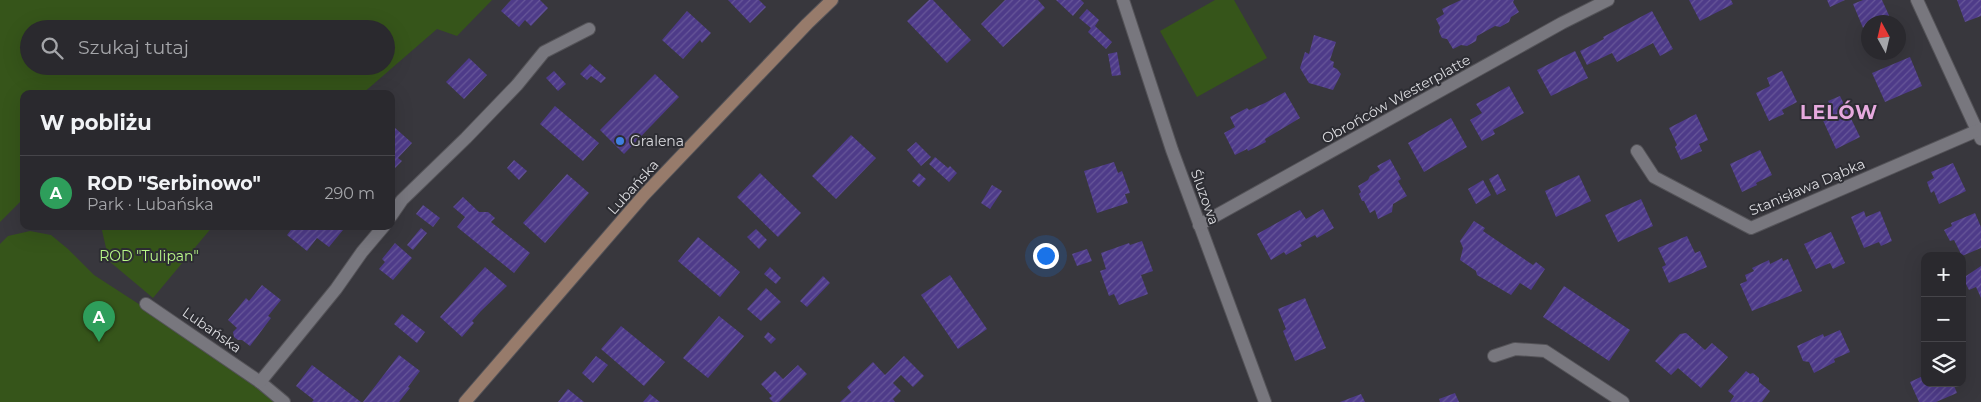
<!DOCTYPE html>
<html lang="pl">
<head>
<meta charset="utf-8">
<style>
  body { margin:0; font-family:Montserrat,sans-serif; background:#36353a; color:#f1f3f6 }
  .controls { position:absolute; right:15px; bottom:15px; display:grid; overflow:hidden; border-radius:10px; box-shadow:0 5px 20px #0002 }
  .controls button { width:45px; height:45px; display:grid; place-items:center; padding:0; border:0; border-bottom:1px solid #46454a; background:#2a292e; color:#f1f3f6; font:25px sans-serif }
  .compass { position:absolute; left:1861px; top:15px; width:45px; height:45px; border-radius:50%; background:#2a292e; box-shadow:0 5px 20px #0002; rotate:352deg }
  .you { position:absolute; left:1045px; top:255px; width:18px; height:18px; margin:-12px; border:4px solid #fff; border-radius:50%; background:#1a73e8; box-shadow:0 0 0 8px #1a73e833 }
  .badge { display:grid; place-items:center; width:32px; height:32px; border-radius:50%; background:#f788ec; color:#fff; font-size:16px; font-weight:700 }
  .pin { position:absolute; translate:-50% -41px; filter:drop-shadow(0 1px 2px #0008) }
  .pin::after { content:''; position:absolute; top:26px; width:18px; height:15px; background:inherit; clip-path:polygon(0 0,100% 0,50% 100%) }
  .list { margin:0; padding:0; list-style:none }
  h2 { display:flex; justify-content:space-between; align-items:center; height:65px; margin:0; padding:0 20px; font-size:21px }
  h2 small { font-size:16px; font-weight:400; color:#a5a6aa }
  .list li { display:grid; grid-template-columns:32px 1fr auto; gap:15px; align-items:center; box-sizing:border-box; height:75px; padding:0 20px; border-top:1px solid #46454a }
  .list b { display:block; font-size:19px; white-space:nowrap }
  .list p { margin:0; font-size:16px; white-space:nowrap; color:#a5a6aa }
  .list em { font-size:16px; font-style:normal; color:#a5a6aa }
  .icon { flex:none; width:28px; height:28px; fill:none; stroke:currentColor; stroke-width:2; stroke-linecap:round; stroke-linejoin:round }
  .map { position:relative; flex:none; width:1981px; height:402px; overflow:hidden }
  .search { position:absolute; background:#2a292e; box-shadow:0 5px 20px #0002; left:20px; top:20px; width:375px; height:55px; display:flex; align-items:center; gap:12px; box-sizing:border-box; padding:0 18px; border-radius:28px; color:#a5a6aa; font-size:19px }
  .panel { position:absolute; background:#2a292e; box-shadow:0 5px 20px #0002; left:20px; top:90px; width:375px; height:140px; border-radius:10px }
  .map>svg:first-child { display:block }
</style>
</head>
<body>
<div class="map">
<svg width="1981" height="402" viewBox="0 0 1981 402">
  <defs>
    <pattern id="building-hatch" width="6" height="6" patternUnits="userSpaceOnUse" patternTransform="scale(1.25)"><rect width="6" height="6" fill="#4e3b89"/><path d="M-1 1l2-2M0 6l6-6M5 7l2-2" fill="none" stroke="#675799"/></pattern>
  </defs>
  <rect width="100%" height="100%" fill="#38373d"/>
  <g fill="#36551a" fill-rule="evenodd">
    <path d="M0,0H492L457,36L437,29L362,94H24V198L0,222ZM29,29H386V66H29Z"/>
    <polygon points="1215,0 1234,0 1267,58 1197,97 1160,31"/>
    <polygon points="101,226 213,226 153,298 109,261"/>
    <polygon points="30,231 51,235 68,249 94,275 259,382 284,402 0,402 0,244 8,236"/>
  </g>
  <g fill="url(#building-hatch)">
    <polygon points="511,0 540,0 548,8 531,26 525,20 519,27 501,11"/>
    <polygon points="728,0 759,0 766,7 750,23"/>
    <polygon points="929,0 933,0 971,40 947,63 907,21"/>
    <polygon points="1005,0 1038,0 1045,8 1003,47 981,24"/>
    <polygon points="1056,0 1081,0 1084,3 1073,16"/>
    <polygon points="1461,0 1514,0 1513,2 1519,12 1511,17 1509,22 1500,27 1495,26 1477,36 1476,41 1467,46 1461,45 1453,49 1447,39 1442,38 1439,32 1440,27 1436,19 1444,14 1442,9"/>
    <polygon points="1689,0 1731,0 1733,4 1700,21"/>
    <polygon points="1827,0 1845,0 1830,7"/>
    <polygon points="1863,0 1882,0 1892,22 1868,22 1868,34 1866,35 1853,4"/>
    <polygon points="1957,0 1981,0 1981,16 1965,22"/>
    <polygon points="1087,9 1099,20 1095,26 1112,42 1106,49 1088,32 1091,28 1079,18"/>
    <polygon points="687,11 711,33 702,43 700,40 683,59 662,40"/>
    <polygon points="1652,11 1673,49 1660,56 1653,43 1617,62 1612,53 1587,65 1580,51 1604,39 1603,37"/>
    <polygon points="1314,35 1336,42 1330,60 1334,62 1333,67 1337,69 1341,74 1333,90 1309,83 1300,68 1305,52 1309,54"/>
    <polygon points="1575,51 1588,78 1551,96 1537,70"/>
    <polygon points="1117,52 1121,75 1112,76 1108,54"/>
    <polygon points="1910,57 1922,86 1885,102 1872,73"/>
    <polygon points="469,58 487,75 464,99 446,82"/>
    <polygon points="590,64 606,78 601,83 591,76 587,80 580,74"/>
    <polygon points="554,71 566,84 558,91 546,78"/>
    <polygon points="1782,71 1797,102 1782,110 1784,114 1769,121 1756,93 1770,86 1767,78"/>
    <polygon points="655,74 679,97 624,154 600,130"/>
    <polygon points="1509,86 1524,113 1493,130 1495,134 1482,141 1470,120 1482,113 1476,104"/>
    <polygon points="1285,92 1300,118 1265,139 1266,142 1248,151 1247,149 1235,155 1224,133 1235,127 1230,117 1247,108 1249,110 1265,103"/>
    <polygon points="1840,96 1860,137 1836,149 1821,116 1833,111 1828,101"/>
    <polygon points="555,106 599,143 583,161 540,124"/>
    <polygon points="1696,114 1708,140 1699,144 1702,151 1681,160 1675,147 1677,145 1669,128"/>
    <polygon points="1451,118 1467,147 1424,172 1408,143"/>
    <polygon points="394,127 412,143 398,158 402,161 391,172 391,130"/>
    <polygon points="851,135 876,158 836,199 812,176"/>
    <polygon points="916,142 931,157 921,166 907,150"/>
    <polygon points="1760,150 1772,175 1756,183 1757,185 1742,192 1730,164"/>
    <polygon points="935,157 948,168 950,166 957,173 949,182 929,164"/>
    <polygon points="1390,159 1401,179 1398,181 1407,196 1393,204 1392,212 1378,219 1375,210 1370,213 1364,201 1362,201 1359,194 1361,192 1358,186 1368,180 1370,176 1380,170 1377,166"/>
    <polygon points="514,160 527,171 519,180 507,168"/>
    <polygon points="1114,162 1118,173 1122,171 1130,193 1125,194 1128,203 1097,213 1084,171"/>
    <polygon points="1953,163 1966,191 1939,204 1934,191 1931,193 1927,182 1934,178 1931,172"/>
    <polygon points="760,173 801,213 778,237 737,197"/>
    <polygon points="919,173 926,179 919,187 912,181"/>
    <polygon points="567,174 589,193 545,243 523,223"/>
    <polygon points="1498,174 1506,190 1497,195 1489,179"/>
    <polygon points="1579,175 1591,201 1556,217 1545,191"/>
    <polygon points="1483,180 1491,195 1476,204 1468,189"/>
    <polygon points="992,185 1002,191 990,209 981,203"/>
    <polygon points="463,197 479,212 488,212 495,218 491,222 530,253 514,273 457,227 465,217 453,207"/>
    <polygon points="1641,199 1653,226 1618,242 1605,215"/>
    <polygon points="423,205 440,218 433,227 416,214"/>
    <polygon points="1323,209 1334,228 1317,238 1315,235 1300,243 1302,246 1286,255 1284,252 1271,260 1257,234 1300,210 1306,219"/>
    <polygon points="1864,211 1866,217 1880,211 1892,241 1881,246 1879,242 1864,248 1851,217"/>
    <polygon points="1975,213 1981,227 1981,248 1962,256 1954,240 1950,241 1944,230 1952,226 1951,223"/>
    <polygon points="1474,221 1485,228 1483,231 1533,265 1536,262 1545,269 1531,290 1520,283 1511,295 1477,275 1476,271 1460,260 1463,248 1460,241"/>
    <polygon points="294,226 338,226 343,230 329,247 317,238 307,251 287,235"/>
    <polygon points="421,228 427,233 413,250 407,245"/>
    <polygon points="756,229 767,240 759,249 747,237"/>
    <polygon points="1831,232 1845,263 1833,269 1830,263 1816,269 1804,244"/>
    <polygon points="1687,236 1695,253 1700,251 1707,267 1669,283 1662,267 1666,265 1658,248"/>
    <polygon points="698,237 740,272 720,297 678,261"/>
    <polygon points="1142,241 1153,271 1141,275 1148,294 1119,305 1114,294 1109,296 1100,271 1106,269 1101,253 1129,243 1130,245"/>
    <polygon points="395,243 412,258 393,280 379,269 385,262 382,259"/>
    <polygon points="1087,249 1092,261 1077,266 1072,254"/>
    <polygon points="1782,258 1783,261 1788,259 1802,291 1752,311 1740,284 1747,281 1745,275 1754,271 1752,268 1769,260 1770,264"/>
    <polygon points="1981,266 1981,298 1976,287 1969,290 1963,278"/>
    <polygon points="485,267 507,286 481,311 472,321 474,323 462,337 440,317"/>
    <polygon points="770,267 781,278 776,284 764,274"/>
    <polygon points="950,275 987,329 958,349 921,295"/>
    <polygon points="823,276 830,283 807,307 800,301"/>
    <polygon points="262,285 281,300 268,316 271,318 250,346 242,340 238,340 234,337 233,332 237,328 228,320 246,298 249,301"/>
    <polygon points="1564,286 1630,330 1609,361 1543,317"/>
    <polygon points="766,288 781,302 761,321 747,309"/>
    <polygon points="1305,298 1326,348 1295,361 1283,331 1286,329 1278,309"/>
    <polygon points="402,314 425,332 417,343 394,324"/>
    <polygon points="719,316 744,336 708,378 683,358"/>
    <polygon points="621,326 665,362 644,386 601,349"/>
    <polygon points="1840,330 1850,352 1834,359 1835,362 1814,373 1809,362 1803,361 1797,346 1823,334 1824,337"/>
    <polygon points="768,332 776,339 771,344 764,337"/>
    <polygon points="1686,333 1705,350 1712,343 1728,357 1701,388 1678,368 1671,375 1655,361 1680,334"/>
    <polygon points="399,355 420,371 408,387 410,388 399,402 363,402"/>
    <polygon points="596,356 608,365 593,383 582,373"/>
    <polygon points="904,356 924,376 913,387 901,375 893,383 901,391 893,399 895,402 840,402 851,392 847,387 873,362 885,375"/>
    <polygon points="312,365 361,402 312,402 314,400 296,386"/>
    <polygon points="798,365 807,374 779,402 773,402 769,398 772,396 761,384 775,371 783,379"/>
    <polygon points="1746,371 1750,374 1753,373 1759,378 1759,382 1770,391 1762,402 1730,402 1734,396 1728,391"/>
    <polygon points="1925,375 1925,383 1953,383 1957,393 1936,402 1919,402 1910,382"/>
    <polygon points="568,389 584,402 558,402"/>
    <polygon points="1455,393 1459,402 1440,402 1439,399"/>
    <polygon points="650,394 660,402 643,402"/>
    <polygon points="1361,394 1365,402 1340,402"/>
  </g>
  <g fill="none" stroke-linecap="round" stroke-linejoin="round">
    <g stroke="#545358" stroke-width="14">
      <g id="street">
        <polyline points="1123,0 1172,150 1265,402"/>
        <polyline points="1917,0 1981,139"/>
        <polyline points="1637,151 1654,177 1751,228 1981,129"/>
        <polyline points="391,216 402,200 466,138 517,85 544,52 589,29"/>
        <polyline points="1199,225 1562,23 1608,0"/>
        <polyline points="146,304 260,382 284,402"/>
        <polyline points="1494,356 1515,349 1545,351 1623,402"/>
        <polyline points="260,382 336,289 362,252 384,226"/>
      </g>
    </g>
    <g stroke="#545358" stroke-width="14">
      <polyline id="secondary" points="465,402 644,195 807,24 832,0"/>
    </g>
    <use href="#street" stroke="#78777e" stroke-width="12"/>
    <use href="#secondary" stroke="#977b6b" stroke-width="12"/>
  </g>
  <circle fill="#3f7fe0" stroke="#2d2d33" stroke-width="2" cx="620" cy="141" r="5"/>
  <g text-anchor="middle" stroke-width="4" stroke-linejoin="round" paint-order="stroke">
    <g font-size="14" fill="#dbdbdf" stroke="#2d2d33">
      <text transform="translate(1396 99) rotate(-29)" y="5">Obrońców Westerplatte</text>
      <text transform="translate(633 187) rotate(-48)" y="5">Lubańska</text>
      <text transform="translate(1807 187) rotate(-23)" y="5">Stanisława Dąbka</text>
      <text transform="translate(1205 197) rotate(70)" y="5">Śluzowa</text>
      <text transform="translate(212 330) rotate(35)" y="5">Lubańska</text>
    </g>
    <g font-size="14" fill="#dbdbdf" stroke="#2d2d33" text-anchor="start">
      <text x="630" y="146">Gralena</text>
    </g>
    <g font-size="14" fill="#b9f889" stroke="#2d2d33">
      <text x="149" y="261">ROD "Tulipan"</text>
    </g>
    <g font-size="19" font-weight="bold" letter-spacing="1" fill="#e7aadf" stroke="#2d2d33">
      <text x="1839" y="119">LELÓW</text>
    </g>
  </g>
</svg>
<div class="controls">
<button>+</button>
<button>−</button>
<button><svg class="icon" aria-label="layers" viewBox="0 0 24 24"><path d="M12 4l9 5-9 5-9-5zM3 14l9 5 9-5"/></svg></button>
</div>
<svg class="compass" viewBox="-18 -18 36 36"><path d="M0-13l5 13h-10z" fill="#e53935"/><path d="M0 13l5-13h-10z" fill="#a5a6aa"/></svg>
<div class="you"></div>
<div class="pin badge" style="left:99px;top:342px;background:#2e9e5b">A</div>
<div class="search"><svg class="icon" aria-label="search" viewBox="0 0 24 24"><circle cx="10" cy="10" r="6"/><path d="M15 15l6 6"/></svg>Szukaj tutaj</div>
<section class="panel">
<h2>W pobliżu<small></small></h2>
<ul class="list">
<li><span class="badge" style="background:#2e9e5b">A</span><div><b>ROD &quot;Serbinowo&quot;</b><p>Park · Lubańska</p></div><em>290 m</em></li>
</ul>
</section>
</div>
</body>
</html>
